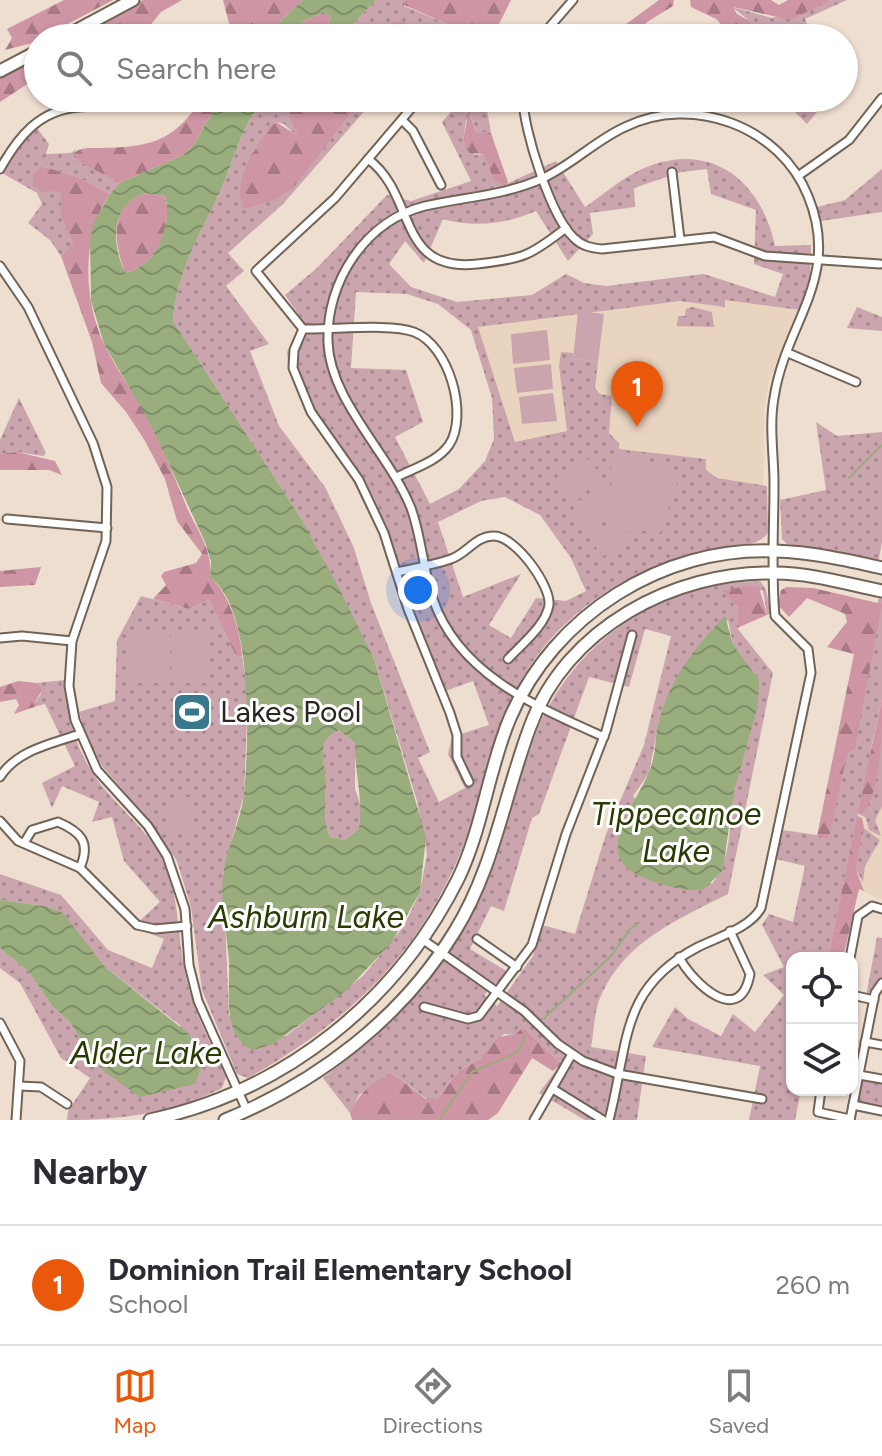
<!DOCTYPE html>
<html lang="en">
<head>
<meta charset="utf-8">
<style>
  body { margin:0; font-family:Figtree,sans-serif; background:#f7f7f7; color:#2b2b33 }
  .controls { position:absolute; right:24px; bottom:24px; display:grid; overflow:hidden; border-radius:16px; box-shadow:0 2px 6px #0004 }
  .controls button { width:72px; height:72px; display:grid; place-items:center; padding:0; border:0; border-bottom:2px solid #e1e1e2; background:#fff; color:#2b2b33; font:40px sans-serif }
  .you { position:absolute; left:418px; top:590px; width:28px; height:28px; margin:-20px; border:6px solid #fff; border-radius:50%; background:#1a73e8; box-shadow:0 0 0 12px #1a73e833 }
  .badge { display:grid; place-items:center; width:52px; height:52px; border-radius:50%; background:#ea580c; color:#fff; font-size:26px; font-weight:700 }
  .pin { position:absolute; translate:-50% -66px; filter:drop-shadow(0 2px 4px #0008) }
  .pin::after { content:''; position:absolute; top:42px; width:28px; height:24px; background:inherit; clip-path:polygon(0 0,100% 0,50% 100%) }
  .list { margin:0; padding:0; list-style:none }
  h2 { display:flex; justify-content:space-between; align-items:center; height:104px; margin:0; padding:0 32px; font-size:34px }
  h2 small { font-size:26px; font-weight:400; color:#7c7c81 }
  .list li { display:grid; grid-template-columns:52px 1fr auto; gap:24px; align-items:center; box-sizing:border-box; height:120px; padding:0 32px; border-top:2px solid #e1e1e2 }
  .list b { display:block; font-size:30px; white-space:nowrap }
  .list p { margin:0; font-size:26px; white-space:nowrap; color:#7c7c81 }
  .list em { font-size:26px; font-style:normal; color:#7c7c81 }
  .icon { flex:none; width:44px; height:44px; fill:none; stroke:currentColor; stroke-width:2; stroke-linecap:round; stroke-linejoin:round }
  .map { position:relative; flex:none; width:882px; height:1120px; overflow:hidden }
  .search { position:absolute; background:#fff; box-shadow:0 2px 6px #0004; left:24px; right:24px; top:24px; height:88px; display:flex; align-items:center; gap:20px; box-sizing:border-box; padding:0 28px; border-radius:44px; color:#7c7c81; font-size:30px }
  .sheet { height:224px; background:#fff }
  nav { display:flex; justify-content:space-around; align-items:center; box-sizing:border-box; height:112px; border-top:2px solid #e1e1e2; background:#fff; font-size:22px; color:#7c7c81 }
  nav a { display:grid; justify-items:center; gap:4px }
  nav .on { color:#ea580c }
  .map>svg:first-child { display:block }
</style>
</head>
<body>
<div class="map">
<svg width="882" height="1120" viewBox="0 0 882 1120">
  <defs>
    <pattern id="green-dots" width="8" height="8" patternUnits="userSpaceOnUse" patternTransform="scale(2)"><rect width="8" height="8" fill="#caa5ae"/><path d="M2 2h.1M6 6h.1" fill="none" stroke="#a4868d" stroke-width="1.8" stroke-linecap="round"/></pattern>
    <pattern id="forest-firs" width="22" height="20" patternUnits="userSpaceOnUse" patternTransform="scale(2)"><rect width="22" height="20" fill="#ce95a4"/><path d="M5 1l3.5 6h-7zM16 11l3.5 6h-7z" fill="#a77985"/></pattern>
    <pattern id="water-waves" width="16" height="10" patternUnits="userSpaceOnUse" patternTransform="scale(2)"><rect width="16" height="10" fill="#99ad7d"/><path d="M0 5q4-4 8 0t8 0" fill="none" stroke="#7d8d66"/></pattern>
  </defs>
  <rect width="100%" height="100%" fill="#eeded0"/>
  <g fill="#e9d4c0">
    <polygon points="693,279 799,311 769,381 764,411 763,533 524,472 472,311"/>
    <polygon points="882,699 882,900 843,882"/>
  </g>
  <g fill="url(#green-dots)" fill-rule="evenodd">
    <polygon points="376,0 404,0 404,6 445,23 458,38 453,38 439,26 428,38 416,38 413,29 393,22 374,38 339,38"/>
    <polygon points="830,0 847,0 805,19 813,38 790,29 786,38 751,38 755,32 750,21 732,7 772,18"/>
    <path d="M266,98H300L290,108V119L300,139L284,124L276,122L254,151L320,153L363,98H376L282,205L228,253L244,271L226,286L269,344L250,351L279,426L325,487L354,548L371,603L430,752L418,758L439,802L465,788L448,754L452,737L489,725L473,681L437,694L402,609L380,537L348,471L304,410L288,367L287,352L303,321L285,295L317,268L387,195L411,201L471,181L442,122L463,98H485L491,133L476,132L471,116L466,121L463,140L475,155L484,154C493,165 492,174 504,185L556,161L585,207C603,195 622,178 642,169C709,139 761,179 775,246L811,245L810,275L800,310L725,300V307L680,301L478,327L515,442L567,431L559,366L561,352L573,353L574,359L598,362L595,388L600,394L612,396L609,433L619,443V449L706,459V470L717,478L767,486L768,532C758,551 715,547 695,552C639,568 585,599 547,643C501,697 497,750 475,814C433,940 362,1014 248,1078L237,1074L202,990L191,907L177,861L151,822L102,766L87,739L79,712L115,701L117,640L141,596L189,609L209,600L237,658L242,656L248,695L244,794L223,873L229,1015L275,1040L286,1036L363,976L404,926L420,892L427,854L417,801L374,659L299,515L173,321C176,269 202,232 222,187C235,158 243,121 266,98ZM707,169L711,194L756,210L754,264L783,274L775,297L704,274L606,286L584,283L566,274L532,295L457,302L411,287L389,264L405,241L424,263L443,219C475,228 506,224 536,211L568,261L593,234L590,213L635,207L634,188L681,172ZM356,292L407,294L438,304L471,330L492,398L494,439L485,461L459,489L430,504L395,437L423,422L406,370L351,368ZM505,497L540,515L571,558L586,591L566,601L536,598L511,638L489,625L521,574L463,597L438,522L481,501Z"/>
    <polygon points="781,98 813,98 823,105 807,124"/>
    <polygon points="37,128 49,144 46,154 71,153 76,149 74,153 120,183 110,194 80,178 42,166 53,188 61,190 61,216 75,243 61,256 50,240 28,223 42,204 37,193 2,173 19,144"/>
    <polygon points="882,169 882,212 821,221 817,207 845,200"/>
    <polygon points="692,307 712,312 714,327 677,326 678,316 685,316 686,309"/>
    <polygon points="857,307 882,317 882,331 847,328"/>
    <polygon points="19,398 46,453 43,456 17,452 0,454 0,440"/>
    <polygon points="816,422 837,436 882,432 882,542 878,563 855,555 787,544 782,539 780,500 826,490"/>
    <path d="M760,581L766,590L771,613L767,615L763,591L746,586L723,592L738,608L737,628L773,673L728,894C677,920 624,941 600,998C594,1012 594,1032 591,1047L646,1056L637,1120H585L539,1093L561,1064L523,1027L516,1035L504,1034L480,1059L459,1071L437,1099H427L392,1073L359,1095L350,1113L323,1078C388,1029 441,975 478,902C505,848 513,792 535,736C572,642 660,583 760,581ZM728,620L733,644L759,680C751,716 741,752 734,789C728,822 734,855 712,884L633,796L649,773L659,721ZM645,629L671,636L644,745L606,834L575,934L542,925L533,956L497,1006L484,995L508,972L470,949L491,906L504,911L532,818L539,814L589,677L629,687Z"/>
    <polygon points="882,582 882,699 870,753 882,709 882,807 875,820 881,836 869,830 866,818 858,813 828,958 792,958 792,1090 801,1090 795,1120 749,1120 760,1066 652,1047 675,1007 688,1019 721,1036 733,1014 755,1032 784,995 763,975 784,967 762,925 769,914 793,922 805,866 776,859 783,830 829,837"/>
    <path d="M64,680C67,722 79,760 107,792C126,814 147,831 161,857C182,900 176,937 187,981C195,1015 212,1046 226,1077L222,1088C173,1113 121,1120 67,1120L68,1111L90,1078L61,1058L20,983L0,968V948L30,973L52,1006L69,1021L102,1070L181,1026L105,967L65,918L44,906L0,900V874L61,895L108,950L152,968L164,939L133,927L160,902L124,861L112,817L92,822L99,802L62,786L52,808L42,783L75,766L45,704L37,706L35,702L41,694L37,683Z"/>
    <path d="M339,730L355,743V789L362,809L358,830L344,840L330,837C323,819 325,805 326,786C327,766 311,741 339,730Z"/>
    <polygon points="864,828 880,840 865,866 863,882 856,870"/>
    <polygon points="877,937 882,938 882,978 866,996"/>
    <polygon points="864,1078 882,1082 882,1108 857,1101"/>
  </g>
  <g fill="url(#forest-firs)">
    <polygon points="64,0 113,0 32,43 5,50 12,38 7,29"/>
    <polygon points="143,0 182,0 161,12 148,28 133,38 73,38"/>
    <polygon points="223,0 303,0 263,38 228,38 230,27"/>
    <polygon points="404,0 511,0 492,38 458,38 445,23 404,5"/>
    <polygon points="659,0 674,0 673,6 647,22 637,38 607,38"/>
    <polygon points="690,0 771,0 779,5 788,0 830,0 791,20 733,7 737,14 750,21 755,32 751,38 734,38 716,19 691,7"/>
    <polygon points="324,12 331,18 322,38 288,38 303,21"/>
    <polygon points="403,21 413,29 416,38 374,38 393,22"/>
    <polygon points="38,56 38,77 0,102 0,76"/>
    <path d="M202,98H221L194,144L183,155L120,183L78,161L74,153C81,147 89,148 98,148C148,147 173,144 202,98Z"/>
    <path d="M300,98H363L293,188L276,199L244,209C230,182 258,141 276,122L298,136L290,119V109Z"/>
    <polygon points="469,111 476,132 491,133 508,182 505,186 495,181 484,154 469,153 463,140"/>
    <path d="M42,166L80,178L110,194C81,235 83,301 105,346C119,374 138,398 152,426C165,453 176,482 188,510C199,533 213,552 210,578C229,591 241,633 242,656L237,658L209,600L189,609L153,599L166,585L161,576L164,572L196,563L202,554L177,521L165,479L145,441L126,412L101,383L92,342L61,256L74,243L61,216V191L42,192L33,185V175Z"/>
    <path d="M145,193L165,196C173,226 157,266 125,273C114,243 108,206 145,193Z"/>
    <polygon points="17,452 55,461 62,475 49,470 0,470 0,454"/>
    <polygon points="41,567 35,585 0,587 0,571"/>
    <polygon points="746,586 759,587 767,615 737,628 738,608 722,591"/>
    <polygon points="787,587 813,588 882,604 855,748 847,754 829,838 817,836 854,654 827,647 847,622 845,614 807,598 789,617 778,605 781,590"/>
    <polygon points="18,681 37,683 42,690 35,702 37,706 14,714 19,705 16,699 0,702 0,687"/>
    <path d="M882,699C882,730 882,790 862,814L858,813Z"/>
    <polygon points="857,816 862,818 864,828 856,870 864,891 859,889 843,958 828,958"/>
    <path d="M523,1027L561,1064L553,1071L532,1058L498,1113L488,1120H352L350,1113C360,1092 371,1083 392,1073L426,1099H437L459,1071L480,1059L499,1037L516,1034Z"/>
  </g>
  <g fill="#caa5ae">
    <polygon points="578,311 604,314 598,362 573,359"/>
    <polygon points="547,330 550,360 513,364 511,334"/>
    <polygon points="551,364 553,389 517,393 514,368"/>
    <polygon points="553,393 557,421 522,424 519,397"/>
    <polygon points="620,450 677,471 680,476 660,533 639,530 619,511 620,514 586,531 572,504 606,487 612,496 611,463"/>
    <polygon points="591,458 603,483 569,500 557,475"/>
    <polygon points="622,517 634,541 601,557 589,534"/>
    <polygon points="130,634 168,634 169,683 130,683"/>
    <polygon points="171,634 210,634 210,683 172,683"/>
    <polygon points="193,797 194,831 167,832 167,798"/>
  </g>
  <g fill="url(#water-waves)" fill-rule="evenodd">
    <polygon points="303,0 376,0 339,38 322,38 331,18 324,12 303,21 288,38 263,38"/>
    <path d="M221,98H266C243,121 235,157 222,187C202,232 176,270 173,321L299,515L340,590L374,659L426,837L420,892L392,942L346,991L273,1044L253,1050C244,1047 236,1037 233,1028C226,1007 230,983 229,961C227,933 220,905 223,876C226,848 241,822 244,793C249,744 254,606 210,578L211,562L205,542L151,425L104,344L91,301L90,241L94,222L110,194L120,183L183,155L194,144ZM145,193L165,196C173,225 157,266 125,273C112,244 109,206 145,193ZM339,730L355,743C354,772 365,806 358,830L344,840L330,837C323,819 325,805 326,786C327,766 312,741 339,730Z"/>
    <path d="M725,616L733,644L759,680V689L757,709L734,791L723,870L704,889C683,892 665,886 645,878C588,857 636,805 649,772C657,754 654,735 660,718C672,676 695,647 725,616Z"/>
    <polygon points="210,699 210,707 200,708 200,727 175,727 175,717 184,717 184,700"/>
    <polygon points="0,900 44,906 63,913 105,967 189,1034 202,1065 195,1084 140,1097 102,1070 69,1021 52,1006 30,973 0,948"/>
  </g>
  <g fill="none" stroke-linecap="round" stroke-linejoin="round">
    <g stroke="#99ad7d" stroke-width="2">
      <polyline points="849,478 882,445"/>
      <polyline points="543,1019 611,956 630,929 639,923"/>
      <polyline points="439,1120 472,1072 518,1052 525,1036"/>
    </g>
    <g stroke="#716457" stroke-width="11">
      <g id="street">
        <polyline points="176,31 177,38"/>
        <polyline points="540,38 573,0"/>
        <path d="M523,98C523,129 551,217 574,238C582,246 591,248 602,249L714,237L765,256L880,264"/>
        <polyline points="402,120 413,131 441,185"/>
        <path d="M368,159C417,195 396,273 477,264C523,259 530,256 566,228"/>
        <path d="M0,169C18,137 39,110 79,107C99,106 115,107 134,98"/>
        <polyline points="672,172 680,239"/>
        <polyline points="798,176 849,140 882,98"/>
        <polyline points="0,266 28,307 93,443 107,487 106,541 72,641 69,686 75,720 97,770 148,826 167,856 185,909 189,965 198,1001 247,1111"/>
        <polyline points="303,329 294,350 293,368 311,412 359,480 384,533 408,609 450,713 457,735 457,757 469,782"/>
        <polyline points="303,329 256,271 335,198 420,98"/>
        <path d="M303,329C332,330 391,323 414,332C449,345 469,415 449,445C437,462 414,468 397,477"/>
        <polyline points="788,353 856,382"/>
        <polyline points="7,519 107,528"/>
        <path d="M397,572C415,568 434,565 451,559C468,553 475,536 494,536C515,536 551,585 549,605C546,625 522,644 508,659"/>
        <polyline points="0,638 22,636 72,641"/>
        <path d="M604,737C537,707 458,674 433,599C423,570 422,538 411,508C389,453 330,401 328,342C326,282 365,221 425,206C464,197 501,196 539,180C570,167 594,141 625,127C692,94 780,126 808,196C842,278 785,323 774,398C769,426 774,455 774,483C774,528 771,572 775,616L808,649L811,673L761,908C750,928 718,937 698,947C619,988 629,1044 609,1120"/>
        <path d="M0,777C17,750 51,744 80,734"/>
        <polyline points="0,821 18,841 80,868 137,925 155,929 187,926"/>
        <path d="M24,843L32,830L58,822C81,832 91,842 80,868"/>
        <polyline points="422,939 524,1011 558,1044 583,1061 618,1074 762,1099"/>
        <polyline points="477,939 517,967"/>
        <path d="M679,957C692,982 740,1029 750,974L730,931"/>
        <polyline points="850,958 858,916 872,906 882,909"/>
        <polyline points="852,995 874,1000"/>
        <polyline points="424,1007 468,1019 479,1016 532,945 566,834 606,731 632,635"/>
        <polyline points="0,1023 20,1061 16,1120"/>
        <polyline points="865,1042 882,1045"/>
        <polyline points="859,1075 882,1079"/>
        <polyline points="19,1086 41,1087 67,1104"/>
        <polyline points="553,1089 603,1120"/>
        <polyline points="821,1090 818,1112 850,1119"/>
        <polyline points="853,1105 882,1111"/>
        <polyline points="534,1120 572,1054"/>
        <polyline points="850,1120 875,993 882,983"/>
      </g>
    </g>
    <g stroke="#716457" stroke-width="15">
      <g id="secondary">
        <polyline points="62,38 133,0"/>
        <polyline points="0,71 38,51"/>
        <path d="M150,1120C285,1091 397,1001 458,879C483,827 488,770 510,718C554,615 663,546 775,551C811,552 847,560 882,568"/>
        <path d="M225,1120C318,1082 402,1018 455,931C494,868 504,796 530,727C566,628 674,571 775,573C811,573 847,584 882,591"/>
      </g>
    </g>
    <use href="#street" stroke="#fff" stroke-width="7"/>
    <use href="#secondary" stroke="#fff" stroke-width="11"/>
  </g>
  <defs>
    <g id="stadium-square" transform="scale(2)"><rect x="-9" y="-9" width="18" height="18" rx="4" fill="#38788c" stroke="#fff"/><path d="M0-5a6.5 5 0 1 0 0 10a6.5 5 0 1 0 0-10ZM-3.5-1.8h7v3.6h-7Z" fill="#fff"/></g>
  </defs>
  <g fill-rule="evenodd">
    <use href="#stadium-square" x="192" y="712"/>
  </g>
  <g text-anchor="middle" stroke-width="6" stroke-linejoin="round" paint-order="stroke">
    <g font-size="30" fill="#2b2520" stroke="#fff" text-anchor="start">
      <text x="220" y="722">Lakes Pool</text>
    </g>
    <g font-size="32" font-style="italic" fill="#293b02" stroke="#fff">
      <text x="676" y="825">Tippecanoe<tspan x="676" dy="37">Lake</tspan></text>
      <text x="306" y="928">Ashburn Lake</text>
      <text x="146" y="1064">Alder Lake</text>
    </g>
  </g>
</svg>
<div class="controls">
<button><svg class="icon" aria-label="locate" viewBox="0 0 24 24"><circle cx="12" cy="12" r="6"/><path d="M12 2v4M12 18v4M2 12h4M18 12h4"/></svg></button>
<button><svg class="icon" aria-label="layers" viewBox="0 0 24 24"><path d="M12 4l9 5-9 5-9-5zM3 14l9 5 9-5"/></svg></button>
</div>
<div class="you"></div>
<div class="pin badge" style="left:637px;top:427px">1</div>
<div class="search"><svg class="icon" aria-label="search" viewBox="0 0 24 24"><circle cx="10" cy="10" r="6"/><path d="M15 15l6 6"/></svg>Search here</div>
</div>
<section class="sheet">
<h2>Nearby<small></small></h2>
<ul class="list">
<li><span class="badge">1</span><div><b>Dominion Trail Elementary School</b><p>School</p></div><em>260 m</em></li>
</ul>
</section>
<nav>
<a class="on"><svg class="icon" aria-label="map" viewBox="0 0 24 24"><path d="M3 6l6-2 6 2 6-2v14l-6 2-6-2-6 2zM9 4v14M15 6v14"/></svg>Map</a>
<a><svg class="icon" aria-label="directions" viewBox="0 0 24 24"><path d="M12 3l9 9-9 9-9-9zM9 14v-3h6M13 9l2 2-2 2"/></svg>Directions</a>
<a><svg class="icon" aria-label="saved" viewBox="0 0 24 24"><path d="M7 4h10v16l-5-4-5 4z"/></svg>Saved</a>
</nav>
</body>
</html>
